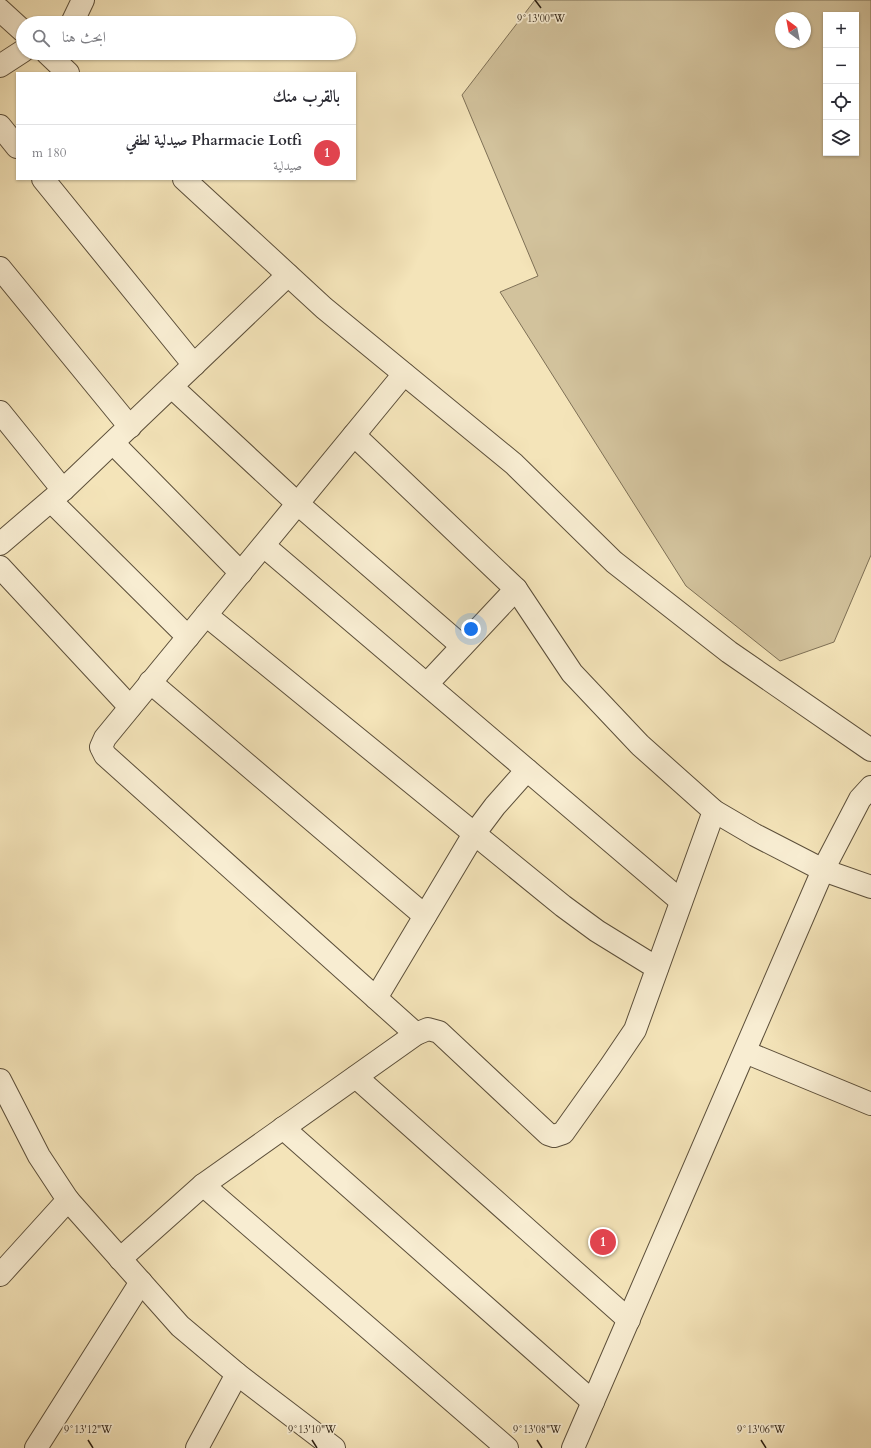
<!DOCTYPE html>
<html lang="ar">
<head>
<meta charset="utf-8">
<style>
  body { margin:0; font-family:Cardo,Amiri,serif; background:#f2f2f3; color:#2b2b33; direction:rtl }
  .controls { position:absolute; right:12px; top:12px; display:grid; overflow:hidden; border-radius:0px; box-shadow:0 1px 3px #0004 }
  .controls button { width:36px; height:36px; display:grid; place-items:center; padding:0; border:0; border-bottom:1px solid #e1e1e2; background:#fff; color:#2b2b33; font:20px sans-serif }
  .compass { position:absolute; left:775px; top:12px; width:36px; height:36px; border-radius:50%; background:#fff; box-shadow:0 1px 3px #0004; rotate:328deg }
  .you { position:absolute; left:471px; top:629px; width:14px; height:14px; margin:-10px; border:3px solid #fff; border-radius:50%; background:#1a73e8; box-shadow:0 0 0 6px #1a73e833 }
  .badge { display:grid; place-items:center; width:26px; height:26px; border-radius:50%; background:#0f766e; color:#fff; font-size:13px; font-weight:700 }
  .pin { position:absolute; translate:-50% -50%; border:2px solid #fff; box-shadow:0 1px 4px #0006 }
  .list { margin:0; padding:0; list-style:none }
  h2 { display:flex; justify-content:space-between; align-items:center; height:52px; margin:0; padding:0 16px; font-size:17px }
  h2 small { font-size:13px; font-weight:400; color:#7c7c81 }
  .list li { display:grid; grid-template-columns:26px 1fr auto; gap:12px; align-items:center; box-sizing:border-box; height:56px; padding:0 16px; border-top:1px solid #e1e1e2 }
  .list b { display:block; font-size:15px; white-space:nowrap }
  .list p { margin:0; font-size:13px; white-space:nowrap; color:#7c7c81 }
  .list em { font-size:13px; font-style:normal; color:#7c7c81 }
  .icon { flex:none; width:22px; height:22px; fill:none; stroke:currentColor; stroke-width:2; stroke-linecap:round; stroke-linejoin:round }
  .map { position:relative; flex:none; width:871px; height:1448px; overflow:hidden; direction:ltr }
  .search { position:absolute; background:#fff; box-shadow:0 1px 3px #0004; left:16px; top:16px; width:340px; height:44px; display:flex; align-items:center; gap:10px; box-sizing:border-box; padding:0 14px; border-radius:22px; color:#7c7c81; font-size:15px }
  .panel { position:absolute; background:#fff; box-shadow:0 1px 3px #0004; left:16px; top:72px; width:340px; height:108px; border-radius:0px; direction:rtl }
  .map>svg:first-child { display:block }
</style>
</head>
<body>
<div class="map">
<svg width="871" height="1448" viewBox="0 0 871 1448">
  <rect width="100%" height="100%" fill="#f4e4b9"/>
  <filter id="stains"><feTurbulence type="fractalNoise" baseFrequency=".005" numOctaves="4"/><feColorMatrix values="0 0 0 0 .2 0 0 0 0 .09 0 0 0 0 .02 0 0 0 .5 -.17"/></filter>
  <radialGradient id="worn" r=".72"><stop offset=".6" stop-color="#630" stop-opacity="0"/><stop offset="1" stop-color="#630" stop-opacity=".3"/></radialGradient>
  <path fill="#d2c29c" stroke="#7e7056" fill-rule="evenodd" d="M535,0H871V555L834,642L780,661L686,586L500,292L538,276L462,95ZM826,15H856V153H826ZM781,18H805V42H781Z"/>
  <g fill="none" stroke-linecap="round" stroke-linejoin="round">
    <g stroke="#5c4f3a" stroke-width="24">
      <g id="minor">
        <polyline points="0,10 23,31"/>
        <polyline points="72,23 83,0"/>
        <polyline points="47,53 68,73"/>
        <polyline points="0,66 23,51"/>
        <polyline points="0,126 17,147"/>
        <polyline points="43,179 194,365"/>
        <polyline points="184,179 324,308 514,464 614,562 729,652 871,750"/>
        <polyline points="0,268 130,427"/>
        <polyline points="404,374 105,738 101,747 105,755 416,1034"/>
        <polyline points="172,387 298,504 462,646"/>
        <polyline points="0,412 63,490"/>
        <polyline points="354,435 516,589 572,673 640,745 714,811 755,835 823,870 871,887"/>
        <polyline points="113,443 241,573"/>
        <polyline points="51,501 188,637"/>
        <polyline points="0,544 63,490 288,275"/>
        <polyline points="264,546 681,901"/>
        <polyline points="0,567 130,707"/>
        <polyline points="206,615 563,906 597,931 657,968"/>
        <polyline points="150,682 425,916"/>
        <polyline points="427,684 516,589"/>
        <polyline points="376,998 474,834 495,806 527,770"/>
        <polyline points="745,1052 871,1104"/>
        <polyline points="356,1077 629,1320"/>
        <polyline points="0,1080 39,1156 68,1200 180,1326 237,1374 334,1448"/>
        <polyline points="283,1128 593,1402"/>
        <polyline points="203,1185 507,1448"/>
        <polyline points="120,1259 203,1185 416,1034 428,1029 439,1032 548,1134 554,1136 563,1133 610,1067 635,1030 714,811"/>
        <polyline points="0,1275 68,1200"/>
        <polyline points="36,1448 141,1282"/>
        <polyline points="197,1448 237,1374"/>
        <polyline points="573,1448 823,870 860,799 871,787"/>
      </g>
    </g>
    <use href="#minor" stroke="#f8edd2" stroke-width="22"/>
  </g>
  <path fill="none" stroke="#2a1d0f" stroke-width="1.5" d="M535,0L541,8M88,1440L93,1448M312,1440L317,1448M537,1440L542,1448M761,1440L766,1448"/>
  <g font-size="10" text-anchor="middle" fill="#2a1d0f" stroke="#f8edd2" stroke-width="3.5" stroke-linejoin="round" paint-order="stroke">
    <text x="541" y="22">9°13'00"W</text>
    <text x="88" y="1433">9°13'12"W</text>
    <text x="312" y="1433">9°13'10"W</text>
    <text x="537" y="1433">9°13'08"W</text>
    <text x="761" y="1433">9°13'06"W</text>
  </g>
  <rect width="100%" height="100%" filter="url(#stains)"/>
  <rect width="100%" height="100%" fill="url(#worn)"/>
</svg>
<div class="controls">
<button>+</button>
<button>−</button>
<button><svg class="icon" aria-label="locate" viewBox="0 0 24 24"><circle cx="12" cy="12" r="6"/><path d="M12 2v4M12 18v4M2 12h4M18 12h4"/></svg></button>
<button><svg class="icon" aria-label="layers" viewBox="0 0 24 24"><path d="M12 4l9 5-9 5-9-5zM3 14l9 5 9-5"/></svg></button>
</div>
<svg class="compass" viewBox="-18 -18 36 36"><path d="M0-13l5 13h-10z" fill="#e53935"/><path d="M0 13l5-13h-10z" fill="#7c7c81"/></svg>
<div class="you"></div>
<div class="pin badge" style="left:603px;top:1242px;background:#e0444e">1</div>
<div class="search"><svg class="icon" aria-label="search" viewBox="0 0 24 24"><circle cx="10" cy="10" r="6"/><path d="M15 15l6 6"/></svg>ابحث هنا</div>
<section class="panel">
<h2>بالقرب منك<small></small></h2>
<ul class="list">
<li><span class="badge" style="background:#e0444e">1</span><div><b>Pharmacie Lotfi صيدلية لطفي</b><p>صيدلية</p></div><em>180 m</em></li>
</ul>
</section>
</div>
</body>
</html>
